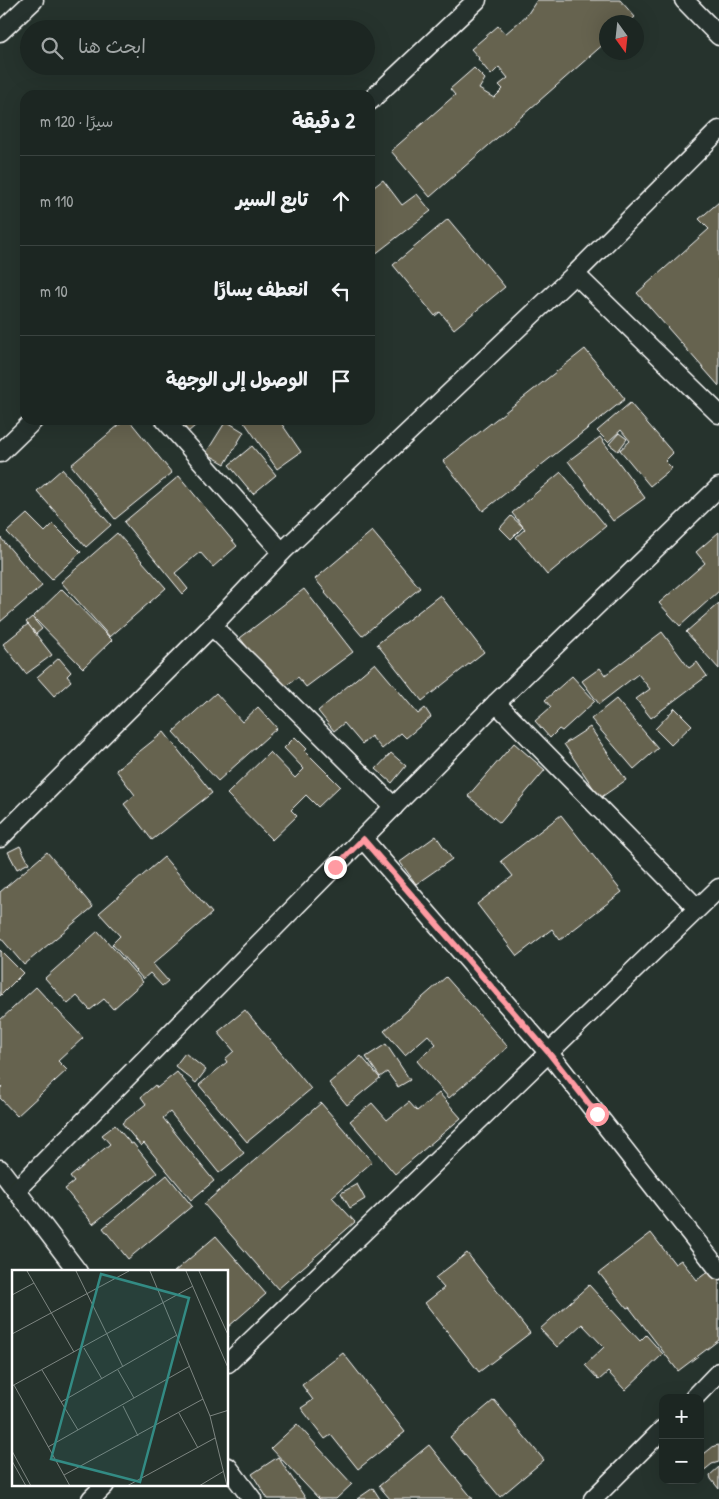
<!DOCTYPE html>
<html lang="ar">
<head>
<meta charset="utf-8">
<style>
  body { margin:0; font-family:"Patrick Hand","Playpen Sans Arabic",sans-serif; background:#29322f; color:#f1f3f6; direction:rtl }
  .controls { position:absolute; right:15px; bottom:15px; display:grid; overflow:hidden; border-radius:10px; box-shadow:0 5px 20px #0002 }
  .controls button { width:45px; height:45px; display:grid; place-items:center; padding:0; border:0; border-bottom:1px solid #3a4340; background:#1c2622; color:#f1f3f6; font:25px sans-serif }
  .compass { position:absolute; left:599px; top:15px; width:45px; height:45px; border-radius:50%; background:#1c2622; box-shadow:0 5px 20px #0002; rotate:165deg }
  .stop { position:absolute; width:15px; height:15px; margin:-11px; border:4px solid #ff9aa2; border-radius:50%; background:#fff }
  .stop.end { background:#ff9aa2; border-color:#fff; box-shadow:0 1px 5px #0008 }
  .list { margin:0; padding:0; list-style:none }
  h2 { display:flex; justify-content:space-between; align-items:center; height:65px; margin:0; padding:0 20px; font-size:21px }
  h2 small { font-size:16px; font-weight:400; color:#a0a5a5 }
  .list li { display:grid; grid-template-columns:32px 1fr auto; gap:15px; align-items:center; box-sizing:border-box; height:90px; padding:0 20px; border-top:1px solid #3a4340 }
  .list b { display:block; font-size:19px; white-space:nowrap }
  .list em { font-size:16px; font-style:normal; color:#a0a5a5 }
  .icon { flex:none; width:28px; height:28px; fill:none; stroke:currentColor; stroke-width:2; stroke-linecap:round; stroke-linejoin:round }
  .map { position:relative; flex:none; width:719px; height:1499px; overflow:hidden; direction:ltr }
  .search { position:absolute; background:#1c2622; box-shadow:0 5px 20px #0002; left:20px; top:20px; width:355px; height:55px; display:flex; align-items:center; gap:12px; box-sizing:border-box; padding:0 18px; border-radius:28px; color:#a0a5a5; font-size:19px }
  .panel { position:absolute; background:#1c2622; box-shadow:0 5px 20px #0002; left:20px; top:90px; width:355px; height:335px; border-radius:15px; direction:rtl }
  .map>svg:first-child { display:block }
</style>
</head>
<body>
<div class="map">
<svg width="719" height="1499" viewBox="0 0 719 1499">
  <rect width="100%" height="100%" fill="#26332d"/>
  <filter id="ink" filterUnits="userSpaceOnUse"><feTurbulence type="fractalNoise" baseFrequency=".02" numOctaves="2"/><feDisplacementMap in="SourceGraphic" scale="10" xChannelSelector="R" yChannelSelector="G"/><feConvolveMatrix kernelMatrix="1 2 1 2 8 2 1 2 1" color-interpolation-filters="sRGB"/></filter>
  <g filter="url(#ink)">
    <g fill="#666350" stroke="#fff">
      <polygon points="537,0 620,0 635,17 629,22 606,22 606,42 430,197 391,151 455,95 450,89 474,68 485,79 479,89 494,98 503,89 499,85 508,78 499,67 491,75 478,59 479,58 471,49 498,26 505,34 527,15"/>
      <polygon points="383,180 402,205 417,194 431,211 370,258 370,190"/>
      <polygon points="719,202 719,386 637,293 709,229 699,219"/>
      <polygon points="448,219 505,287 454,329 440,312 435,316 393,265"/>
      <polygon points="585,349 625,399 483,511 443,461"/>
      <polygon points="630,403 673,453 665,461 672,468 650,486 620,450 630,441 621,430 608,442 597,431"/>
      <polygon points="125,420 129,420 172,473 115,519 71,465"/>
      <polygon points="178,420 202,420 188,432"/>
      <polygon points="243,420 279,420 301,452 277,469"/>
      <polygon points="226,421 244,432 225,464 206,453"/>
      <polygon points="619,433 627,439 618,451 609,444"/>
      <polygon points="600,437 645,498 613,521 568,461"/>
      <polygon points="252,446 276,475 253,494 229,465"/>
      <polygon points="62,469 111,525 86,547 37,491"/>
      <polygon points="561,472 606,526 547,575 516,537 525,529 512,513"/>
      <polygon points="179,476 237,546 213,567 200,552 175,573 188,589 183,594 124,522"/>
      <polygon points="27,514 45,532 53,524 81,552 52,579 7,532"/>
      <polygon points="511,516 523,527 511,539 500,528"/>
      <polygon points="372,531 420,588 362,636 325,593 326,592 315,579"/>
      <polygon points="719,532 719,591 680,626 659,603 705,563 696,552"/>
      <polygon points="117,533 166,588 110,637 61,582"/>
      <polygon points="0,537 42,586 0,622"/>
      <polygon points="62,589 112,640 83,668 33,617"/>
      <polygon points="304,589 353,652 306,687 298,677 280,690 240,638"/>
      <polygon points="440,595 484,652 422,701 377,644"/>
      <polygon points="719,603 719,669 686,632"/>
      <polygon points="32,617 42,629 36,634 26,622"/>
      <polygon points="28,624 52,655 26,674 3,644"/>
      <polygon points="662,632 689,668 697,662 707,676 651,718 636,699 650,689 638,674 599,704 582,681 600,668 605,675"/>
      <polygon points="59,658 71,672 67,676 71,681 54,696 37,677"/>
      <polygon points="375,663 418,714 425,708 431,717 406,738 401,733 382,749 371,736 362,744 344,723 334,731 318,711"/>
      <polygon points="572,676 595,701 562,731 559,729 550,738 535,721 551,707 545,700"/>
      <polygon points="216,693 242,722 258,707 277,728 218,781 173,732"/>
      <polygon points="616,699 658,748 634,769 591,719"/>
      <polygon points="675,708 692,725 671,745 655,729"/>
      <polygon points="590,727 626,780 600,798 564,744"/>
      <polygon points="164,732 212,793 152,840 124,804 135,795 116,770"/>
      <polygon points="295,737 307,749 305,751 340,786 318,807 306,795 291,810 297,816 272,840 227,794 270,752 295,778 304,769 284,748"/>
      <polygon points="514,743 545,770 500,823 468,796"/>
      <polygon points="391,753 406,766 392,783 376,769"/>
      <polygon points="561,815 622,892 560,940 552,929 517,956 477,904 513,876 501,861"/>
      <polygon points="436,836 452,859 416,884 400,862"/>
      <polygon points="20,846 29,863 17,869 8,852"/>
      <polygon points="47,852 93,907 24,965 0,937 0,892"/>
      <polygon points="164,857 212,913 153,964 168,981 162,986 150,973 143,979 112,944 120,936 99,913"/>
      <polygon points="98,931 143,982 113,1009 104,999 90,1010 77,996 68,1004 45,978"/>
      <polygon points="0,950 23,973 0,996"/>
      <polygon points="446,977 508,1047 449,1098 417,1061 436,1044 428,1035 405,1055 384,1031"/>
      <polygon points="36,987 83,1038 58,1061 67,1070 17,1116 0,1098 0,1088 2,1087 0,1085 0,1020"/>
      <polygon points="245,1010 311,1089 247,1142 199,1085 227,1062 225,1059 234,1051 218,1032"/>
      <polygon points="386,1044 410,1080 398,1087 387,1072 380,1077 366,1057"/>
      <polygon points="185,1053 206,1070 196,1083 175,1066"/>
      <polygon points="361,1056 380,1078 347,1105 329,1083"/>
      <polygon points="177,1072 244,1153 219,1173 170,1112 163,1118 214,1181 191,1200 144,1143 141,1146 122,1123 146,1104 141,1097 155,1085 157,1088"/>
      <polygon points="439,1093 461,1118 395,1174 350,1121 372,1103 387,1120 409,1102 417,1111"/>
      <polygon points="321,1103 372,1162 332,1197 355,1222 278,1289 204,1204"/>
      <polygon points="115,1125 131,1144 133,1143 157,1173 93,1224 65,1189 74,1182 70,1177 110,1144 102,1135"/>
      <polygon points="167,1175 192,1206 128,1259 103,1228"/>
      <polygon points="357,1184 365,1199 350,1208 341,1193"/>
      <polygon points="651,1233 675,1264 681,1260 697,1280 710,1270 719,1281 719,1340 678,1371 629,1307 627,1308 599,1273"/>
      <polygon points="216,1236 266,1294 228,1327 228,1272 174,1272"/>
      <polygon points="467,1253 530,1333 479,1372 425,1303 444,1288 435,1278"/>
      <polygon points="589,1285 640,1341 646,1335 663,1354 625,1390 608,1372 599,1380 585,1365 604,1347 582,1324 557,1347 540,1329"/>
      <polygon points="343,1353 405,1432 358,1469 331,1435 325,1439 301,1408 313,1400 302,1385"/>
      <polygon points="494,1400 544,1460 500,1497 450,1437"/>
      <polygon points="297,1424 352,1484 336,1499 319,1499 271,1448"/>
      <polygon points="429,1445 473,1499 390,1499 379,1486"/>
      <polygon points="719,1445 719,1462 712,1464 702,1472 700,1470 700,1457 714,1446"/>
      <polygon points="278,1457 306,1499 268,1499 252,1474"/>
      <polygon points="719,1467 719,1489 711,1479 710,1475"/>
      <polygon points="373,1488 380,1499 357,1499"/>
    </g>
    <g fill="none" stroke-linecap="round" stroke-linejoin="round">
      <g stroke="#fff" stroke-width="21">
        <g id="street">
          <polyline points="684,0 719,36"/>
          <polyline points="0,32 34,0"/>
          <polyline points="370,101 477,0"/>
          <polyline points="575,274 719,414"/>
          <polyline points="165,420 282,552"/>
          <polyline points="0,453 34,420"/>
          <polyline points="212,626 394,807"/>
          <polyline points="496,703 697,908"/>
          <polyline points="0,838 212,626 282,552 575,274 719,130"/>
          <polyline points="363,839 548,1052 719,1270"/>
          <polyline points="0,1169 78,1272"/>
          <polyline points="16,1190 496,703 719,487"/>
          <polyline points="228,1363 719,888"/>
          <polyline points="694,1398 719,1372"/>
          <polyline points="228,1467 252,1499"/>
          <polyline points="91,1499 105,1485"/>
          <polyline points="593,1499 663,1429"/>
        </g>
      </g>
      <use href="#street" stroke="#26332d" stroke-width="18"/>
    </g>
  </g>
  <g fill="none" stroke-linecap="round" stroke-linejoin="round" filter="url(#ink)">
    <polyline stroke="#ff9aa2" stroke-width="6" points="335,867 363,839 548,1052 597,1114"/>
  </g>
  <g transform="translate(12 1270)">
    <rect width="216" height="216" fill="#26332d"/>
    <path fill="none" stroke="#7d8581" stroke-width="1" d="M15,1L62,82M64,1L111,97M138,1L198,146L215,216M174,1L217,100M187,1L217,67M0,25L22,13M0,64L117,1M72,78L90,109M30,100L66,160M106,100L122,128M2,115L58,216M0,116L181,16M49,132L165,65M111,136L126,166M167,143L186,178M198,146L217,140M36,177L178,96M0,181L19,216M0,191L14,216M52,205L191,129M115,216L203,168M187,216L212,201"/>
    <path fill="#338b84" fill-opacity="0.15" stroke="#338b84" stroke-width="2.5" d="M89,4L177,28L128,212L39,189Z"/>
    <rect width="216" height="216" fill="none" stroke="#fff" stroke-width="2.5"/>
  </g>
</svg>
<div class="controls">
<button>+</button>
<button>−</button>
</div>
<svg class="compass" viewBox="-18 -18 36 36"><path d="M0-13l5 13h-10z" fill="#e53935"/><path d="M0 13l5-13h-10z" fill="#a0a5a5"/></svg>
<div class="stop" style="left:597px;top:1114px"></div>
<div class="stop end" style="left:335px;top:867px"></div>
<div class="search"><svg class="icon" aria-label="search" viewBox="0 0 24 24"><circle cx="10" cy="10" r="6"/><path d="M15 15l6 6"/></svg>ابحث هنا</div>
<section class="panel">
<h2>2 دقيقة<small>سيرًا · 120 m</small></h2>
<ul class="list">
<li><svg class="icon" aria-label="ahead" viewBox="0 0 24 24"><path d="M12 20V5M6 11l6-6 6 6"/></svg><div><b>تابع السير</b></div><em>110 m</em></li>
<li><svg class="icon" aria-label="left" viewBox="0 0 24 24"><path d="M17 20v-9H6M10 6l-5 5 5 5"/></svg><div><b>انعطف يسارًا</b></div><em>10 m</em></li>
<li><svg class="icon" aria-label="arrive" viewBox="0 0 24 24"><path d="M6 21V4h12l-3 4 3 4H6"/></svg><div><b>الوصول إلى الوجهة</b></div></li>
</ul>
</section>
</div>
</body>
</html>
